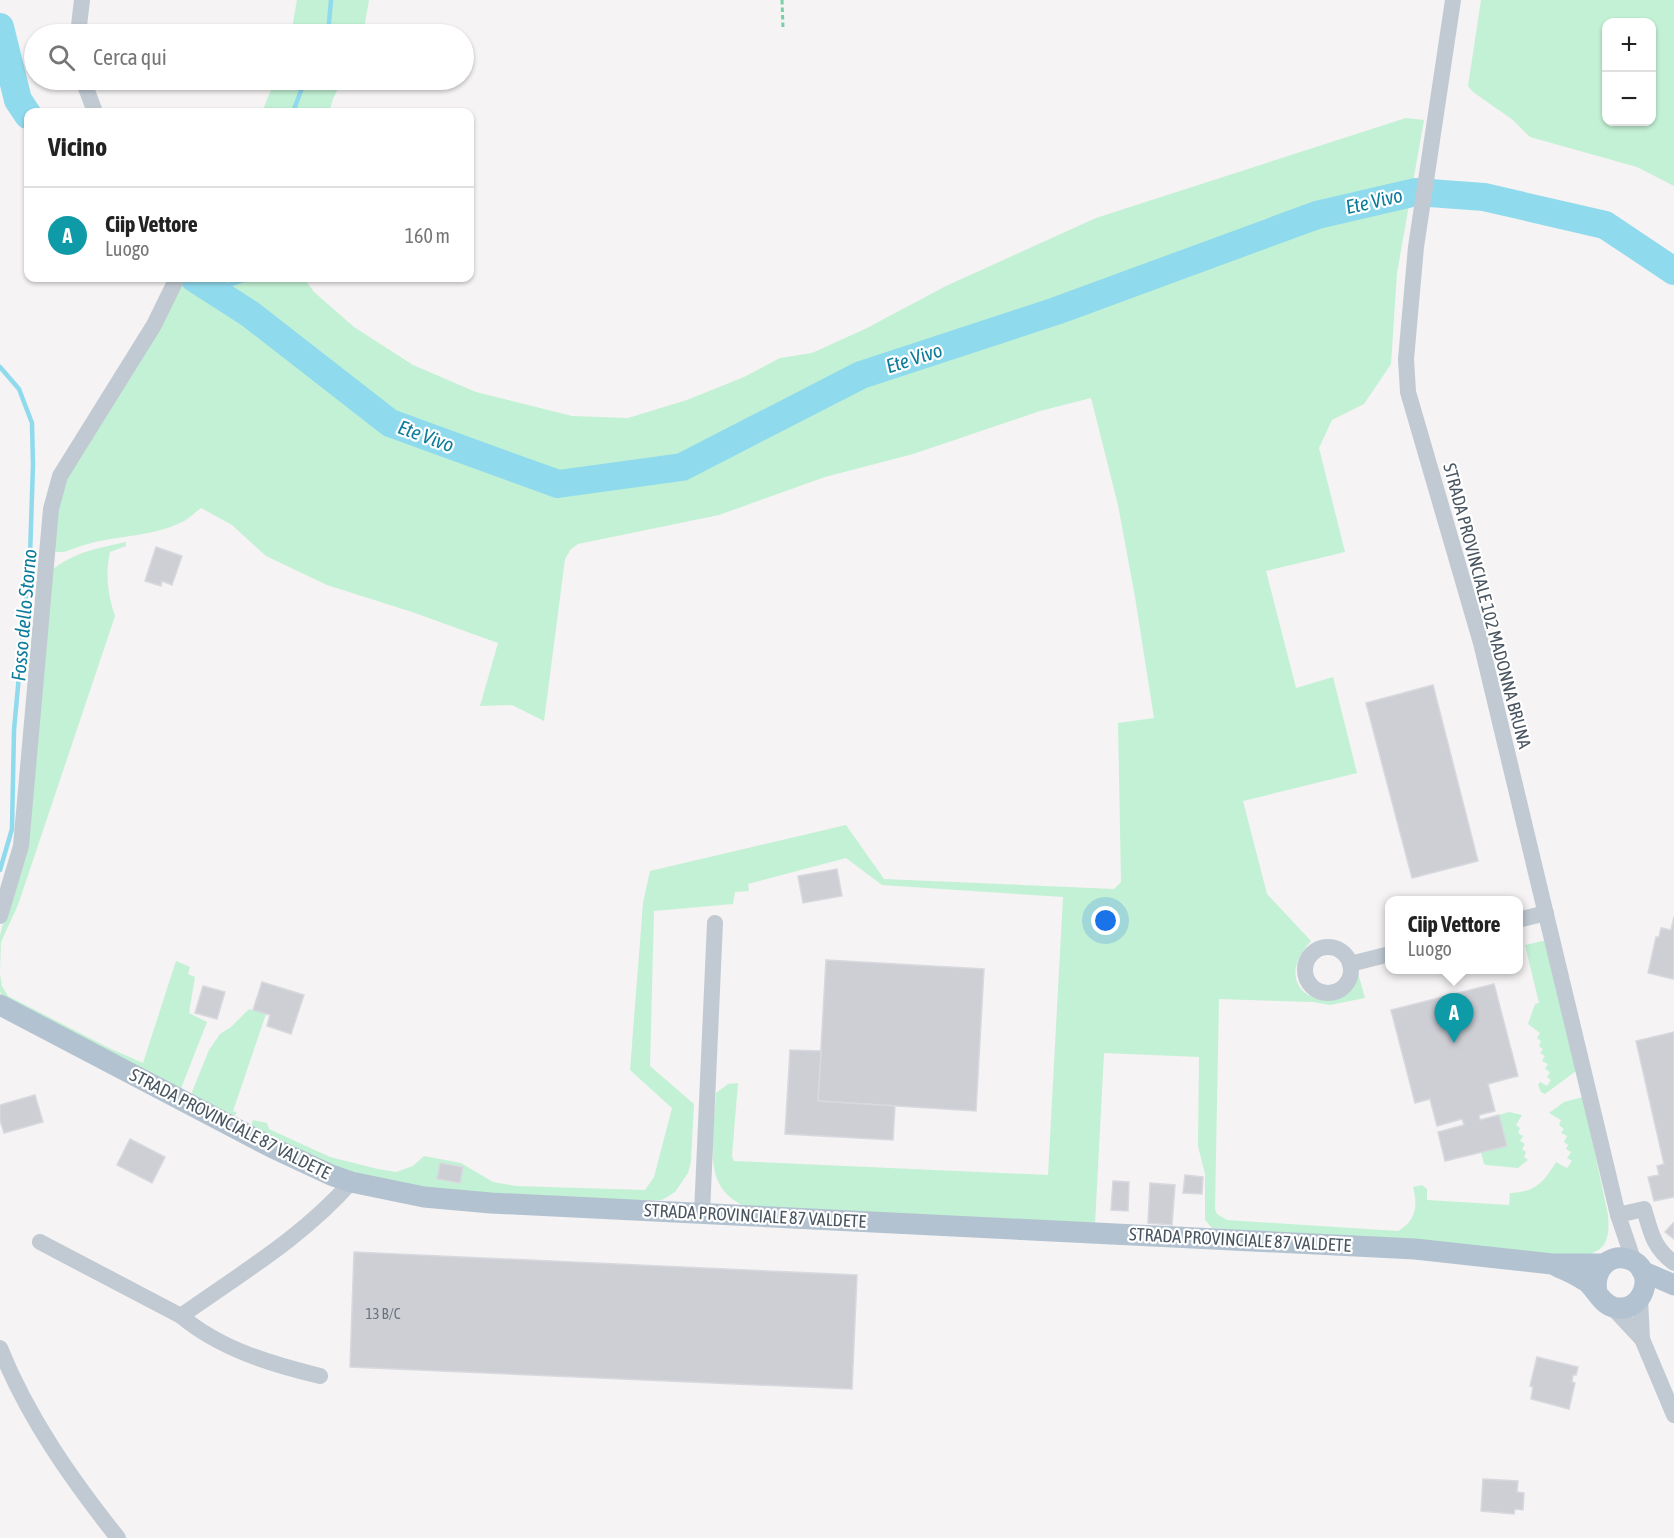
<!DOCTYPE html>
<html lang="it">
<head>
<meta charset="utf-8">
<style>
  body { margin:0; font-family:"Asap Condensed",sans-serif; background:#f6f6f6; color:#222 }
  .controls { position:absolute; right:18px; top:18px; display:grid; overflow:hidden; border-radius:12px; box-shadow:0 2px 4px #0004 }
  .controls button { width:54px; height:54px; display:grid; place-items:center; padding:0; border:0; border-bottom:2px solid #e0e0e0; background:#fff; color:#222; font:30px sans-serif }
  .you { position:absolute; left:1106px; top:921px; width:21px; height:21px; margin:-15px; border:4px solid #fff; border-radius:50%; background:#1a73e8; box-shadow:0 0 0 9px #1a73e833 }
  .badge { display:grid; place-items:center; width:39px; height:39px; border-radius:50%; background:#d93025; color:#fff; font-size:20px; font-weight:700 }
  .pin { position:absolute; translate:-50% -50px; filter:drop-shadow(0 2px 3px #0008) }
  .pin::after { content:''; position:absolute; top:32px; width:21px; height:18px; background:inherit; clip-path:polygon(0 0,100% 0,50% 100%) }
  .popup { position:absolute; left:1385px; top:896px; width:138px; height:78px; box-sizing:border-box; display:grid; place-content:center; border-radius:12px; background:#fff; filter:drop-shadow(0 2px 4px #0005); font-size:20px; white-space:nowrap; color:#767676 }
  .popup b { font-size:22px; color:#222 }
  .popup::after { content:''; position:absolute; left:50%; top:100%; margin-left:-12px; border:12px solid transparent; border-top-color:#fff }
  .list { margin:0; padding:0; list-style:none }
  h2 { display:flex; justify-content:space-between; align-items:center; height:78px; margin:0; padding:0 24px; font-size:26px }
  h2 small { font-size:20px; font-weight:400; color:#767676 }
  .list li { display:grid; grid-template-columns:39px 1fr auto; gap:18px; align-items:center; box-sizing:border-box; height:96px; padding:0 24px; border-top:2px solid #e0e0e0 }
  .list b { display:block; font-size:22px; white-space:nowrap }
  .list p { margin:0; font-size:20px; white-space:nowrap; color:#767676 }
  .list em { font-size:20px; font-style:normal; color:#767676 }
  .icon { flex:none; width:33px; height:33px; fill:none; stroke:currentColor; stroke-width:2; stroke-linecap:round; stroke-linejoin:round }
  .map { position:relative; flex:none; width:1674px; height:1538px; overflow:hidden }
  .search { position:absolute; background:#fff; box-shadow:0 2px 4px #0004; left:24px; top:24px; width:450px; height:66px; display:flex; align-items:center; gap:15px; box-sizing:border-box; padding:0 21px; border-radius:33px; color:#767676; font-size:22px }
  .panel { position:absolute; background:#fff; box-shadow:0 2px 4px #0004; left:24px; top:108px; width:450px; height:174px; border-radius:12px }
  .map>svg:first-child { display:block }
</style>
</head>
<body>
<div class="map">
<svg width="1674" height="1538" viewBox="0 0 1674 1538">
  <rect width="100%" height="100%" fill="#f5f3f3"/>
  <g fill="#c3f1d5" fill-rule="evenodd">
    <polygon points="297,0 369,0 363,34 291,34"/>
    <path d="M1481,0H1674V186L1637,167L1530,137L1513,120L1473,92L1468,86ZM1606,22H1652V122H1606Z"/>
    <polygon points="275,80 342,80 333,99 329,112 262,112"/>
    <path d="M1406,118L1424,120L1397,273L1391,364L1364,404L1332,420L1319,448L1345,552L1266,571L1296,688L1333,677L1357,773L1243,801L1267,894L1311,941C1261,996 1347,1023 1354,974L1358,973L1365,998L1330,1005L1313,1002L1219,999L1215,1209L1217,1214L1227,1220L1398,1231C1416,1221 1418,1206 1413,1187L1422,1185L1427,1189V1200L1509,1205L1510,1193C1536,1192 1543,1183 1556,1162L1567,1168L1572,1161L1567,1158L1571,1152L1566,1149L1568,1145L1564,1142L1567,1136L1561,1133L1564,1129L1559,1125L1561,1120L1549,1113L1564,1102L1583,1097L1608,1215C1610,1240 1606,1253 1579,1256L1212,1228L1205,1220V1174L1198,1146L1199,1057L1104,1053L1095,1224L747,1208C739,1203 730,1199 724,1191C705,1169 715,1120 716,1093L728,1084L738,1083L732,1156L734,1161L1048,1175L1063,897L882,885L846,858L748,884L749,891L735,892L733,904L654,911L650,1066L694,1104L691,1161L688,1173L675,1192L662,1200L620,1201L476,1196L345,1173L251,1128L253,1120L267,1123L269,1129L330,1157L378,1169L396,1172L413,1166L424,1156L461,1163L493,1182L516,1186L645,1190L654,1177L672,1108L630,1070L643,903L650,871L846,825L884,879L1114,889L1121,882L1118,723L1154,718L1135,597L1118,505L1091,398L1040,411L913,454L825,477L719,515L578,544L571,549L565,559L544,721L512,705L480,706L498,643L412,612L327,585L266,556L232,525L201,508C195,512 189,519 182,522C150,538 111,535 78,547C69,550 60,556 52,549L60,488L183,278H304L314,292L354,327L413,365L476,392L572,416L628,418L687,400L744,377L780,358L812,353L865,329L946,286L1096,218Z"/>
    <path d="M126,542V546L110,552C105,575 108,595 115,616L18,905L1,942L0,970V935L26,840L52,570C74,552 99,548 126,542Z"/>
    <polygon points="1547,940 1576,1071 1545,1094 1541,1092 1538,1085 1540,1082 1547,1086 1551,1080 1547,1077 1550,1072 1545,1069 1548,1064 1542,1061 1545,1056 1540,1053 1543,1049 1539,1046 1541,1041 1537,1038 1540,1033 1528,1024 1535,1004 1539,1003 1525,945"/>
    <polygon points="176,961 190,967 188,974 195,977 189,1013 207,1022 180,1091 3,997 0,992 0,974 2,986 8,996 109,1048 143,1063"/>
    <polygon points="249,1009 266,1014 233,1111 237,1113 231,1118 192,1098 192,1092 209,1050 220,1034 231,1027"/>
    <polygon points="1509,1112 1522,1115 1516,1125 1520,1128 1518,1133 1523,1136 1520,1141 1525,1144 1522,1149 1526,1152 1524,1157 1528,1160 1518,1168 1486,1165 1484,1164 1481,1152 1499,1115"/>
  </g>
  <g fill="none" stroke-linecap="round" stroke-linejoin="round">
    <g stroke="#90daee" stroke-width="4.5">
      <polyline points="328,34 331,0"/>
      <polyline points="293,112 305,80"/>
      <polyline points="214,290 249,278"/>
      <polyline points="0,367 19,389 32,423 33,465 30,556 14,730 12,829 0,870"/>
    </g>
    <g stroke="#90daee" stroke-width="28">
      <polyline points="0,27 18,100 28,115"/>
      <polyline points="194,278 250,314 390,423 558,484 682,467 861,375 1056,311 1317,215 1416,192 1484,197 1605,225 1674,271"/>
    </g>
  </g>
  <g fill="#cdcfd5" stroke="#d7d9de" stroke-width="1.5">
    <polygon points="156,547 182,556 172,585 162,581 161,586 145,581"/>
    <polygon points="1433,685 1478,861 1412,878 1366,703"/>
    <polygon points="837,869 842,896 803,903 798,876"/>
    <polygon points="1674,917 1674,973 1673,979 1648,973 1656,937 1659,937 1661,928 1671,930"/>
    <polygon points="826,960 984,969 976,1111 818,1101"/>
    <polygon points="262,982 304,995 291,1034 267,1026 270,1015 253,1010"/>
    <polygon points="1494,984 1518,1076 1488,1084 1495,1111 1479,1115 1480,1120 1499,1115 1507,1146 1445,1161 1438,1132 1464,1125 1462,1119 1437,1126 1430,1099 1415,1103 1391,1010"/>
    <polygon points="203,986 225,992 217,1019 195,1013"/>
    <polygon points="1674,1032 1674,1197 1654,1201 1648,1177 1659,1175 1657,1166 1664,1164 1636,1041"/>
    <polygon points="790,1050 821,1051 818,1101 895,1106 893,1140 785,1134"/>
    <polygon points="35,1095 43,1122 4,1133 0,1120 0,1105"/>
    <polygon points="130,1139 165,1157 152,1183 117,1165"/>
    <polygon points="440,1163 463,1167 460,1183 437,1179"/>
    <polygon points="1185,1175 1203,1177 1202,1194 1183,1193"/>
    <polygon points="1113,1181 1129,1182 1128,1211 1111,1210"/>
    <polygon points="1150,1183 1175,1185 1172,1225 1148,1223"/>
    <polygon points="1674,1222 1674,1239 1665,1232"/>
    <polygon points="354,1252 857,1275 852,1389 350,1367"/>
    <polygon points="1537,1357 1578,1367 1576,1375 1573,1375 1572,1382 1575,1383 1569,1409 1531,1399 1533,1387 1530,1386"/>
    <polygon points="1483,1479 1518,1481 1517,1492 1524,1493 1523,1510 1515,1509 1514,1514 1481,1511"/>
  </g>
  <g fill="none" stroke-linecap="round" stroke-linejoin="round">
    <polyline stroke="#7ad0a6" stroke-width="3" stroke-dasharray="4.5 3" stroke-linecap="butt" points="782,0 783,28"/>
    <g stroke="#c1cad2" stroke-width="16">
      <polyline points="1453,0 1416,247 1406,359 1408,392 1481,643 1618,1215 1634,1262"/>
      <polyline points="78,34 82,0"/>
      <polyline points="83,80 95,112"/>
      <polyline points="0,916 21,846 51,509 60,476 154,325 177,278"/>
      <polyline points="1518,920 1546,913"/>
      <circle cx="1328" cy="970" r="23"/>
      <polyline points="1350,964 1390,954"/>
      <polyline points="702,1213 715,923"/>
      <path d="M1618,1215L1644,1209C1651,1233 1653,1247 1674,1263"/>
      <path d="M40,1242L181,1316C220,1349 271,1364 320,1376"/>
      <polyline points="1640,1299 1642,1339"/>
      <polyline points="1612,1307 1642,1339 1674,1415"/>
      <path d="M181,1316C240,1274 303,1237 351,1182"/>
      <path d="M0,1348C28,1418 72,1480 118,1538"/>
    </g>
    <g stroke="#b3c2d1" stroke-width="21">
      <polyline points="0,1005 273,1148 331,1175 351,1182 424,1197 491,1203 1415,1249 1552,1264 1603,1264"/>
      <path d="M1558,1267C1568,1271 1578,1276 1587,1282C1596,1290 1601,1303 1613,1307C1644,1316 1659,1268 1628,1259C1607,1253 1593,1272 1597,1292"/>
      <polyline points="1642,1271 1674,1285"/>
    </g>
  </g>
  <g text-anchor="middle" stroke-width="4.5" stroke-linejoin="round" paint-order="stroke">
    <g font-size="15" fill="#6b747e">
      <text x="383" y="1319">13 B/C</text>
    </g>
    <g font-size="18" fill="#4a5661" stroke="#fff">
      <text transform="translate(1487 606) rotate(75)" y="6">STRADA PROVINCIALE 102 MADONNA BRUNA</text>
      <text transform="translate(230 1124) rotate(27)" y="6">STRADA PROVINCIALE 87 VALDETE</text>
      <text transform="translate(755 1216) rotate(3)" y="6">STRADA PROVINCIALE 87 VALDETE</text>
      <text transform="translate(1240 1240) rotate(3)" y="6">STRADA PROVINCIALE 87 VALDETE</text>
    </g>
    <g font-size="20" font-style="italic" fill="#0c7c9b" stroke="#fff">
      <text transform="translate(1374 201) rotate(-13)" y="7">Ete Vivo</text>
      <text transform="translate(914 358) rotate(-18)" y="7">Ete Vivo</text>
      <text transform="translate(426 436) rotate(20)" y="7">Ete Vivo</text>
      <text transform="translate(24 615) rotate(-85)" y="7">Fosso dello Storno</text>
    </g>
  </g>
</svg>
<div class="controls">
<button>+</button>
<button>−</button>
</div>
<div class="you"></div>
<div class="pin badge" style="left:1454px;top:1043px;background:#0f9aa8">A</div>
<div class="popup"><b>Ciip Vettore</b>Luogo</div>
<div class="search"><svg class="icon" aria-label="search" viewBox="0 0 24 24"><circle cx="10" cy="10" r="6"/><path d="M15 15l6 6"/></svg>Cerca qui</div>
<section class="panel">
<h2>Vicino<small></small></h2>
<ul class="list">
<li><span class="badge" style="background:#0f9aa8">A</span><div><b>Ciip Vettore</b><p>Luogo</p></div><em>160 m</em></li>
</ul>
</section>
</div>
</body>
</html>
